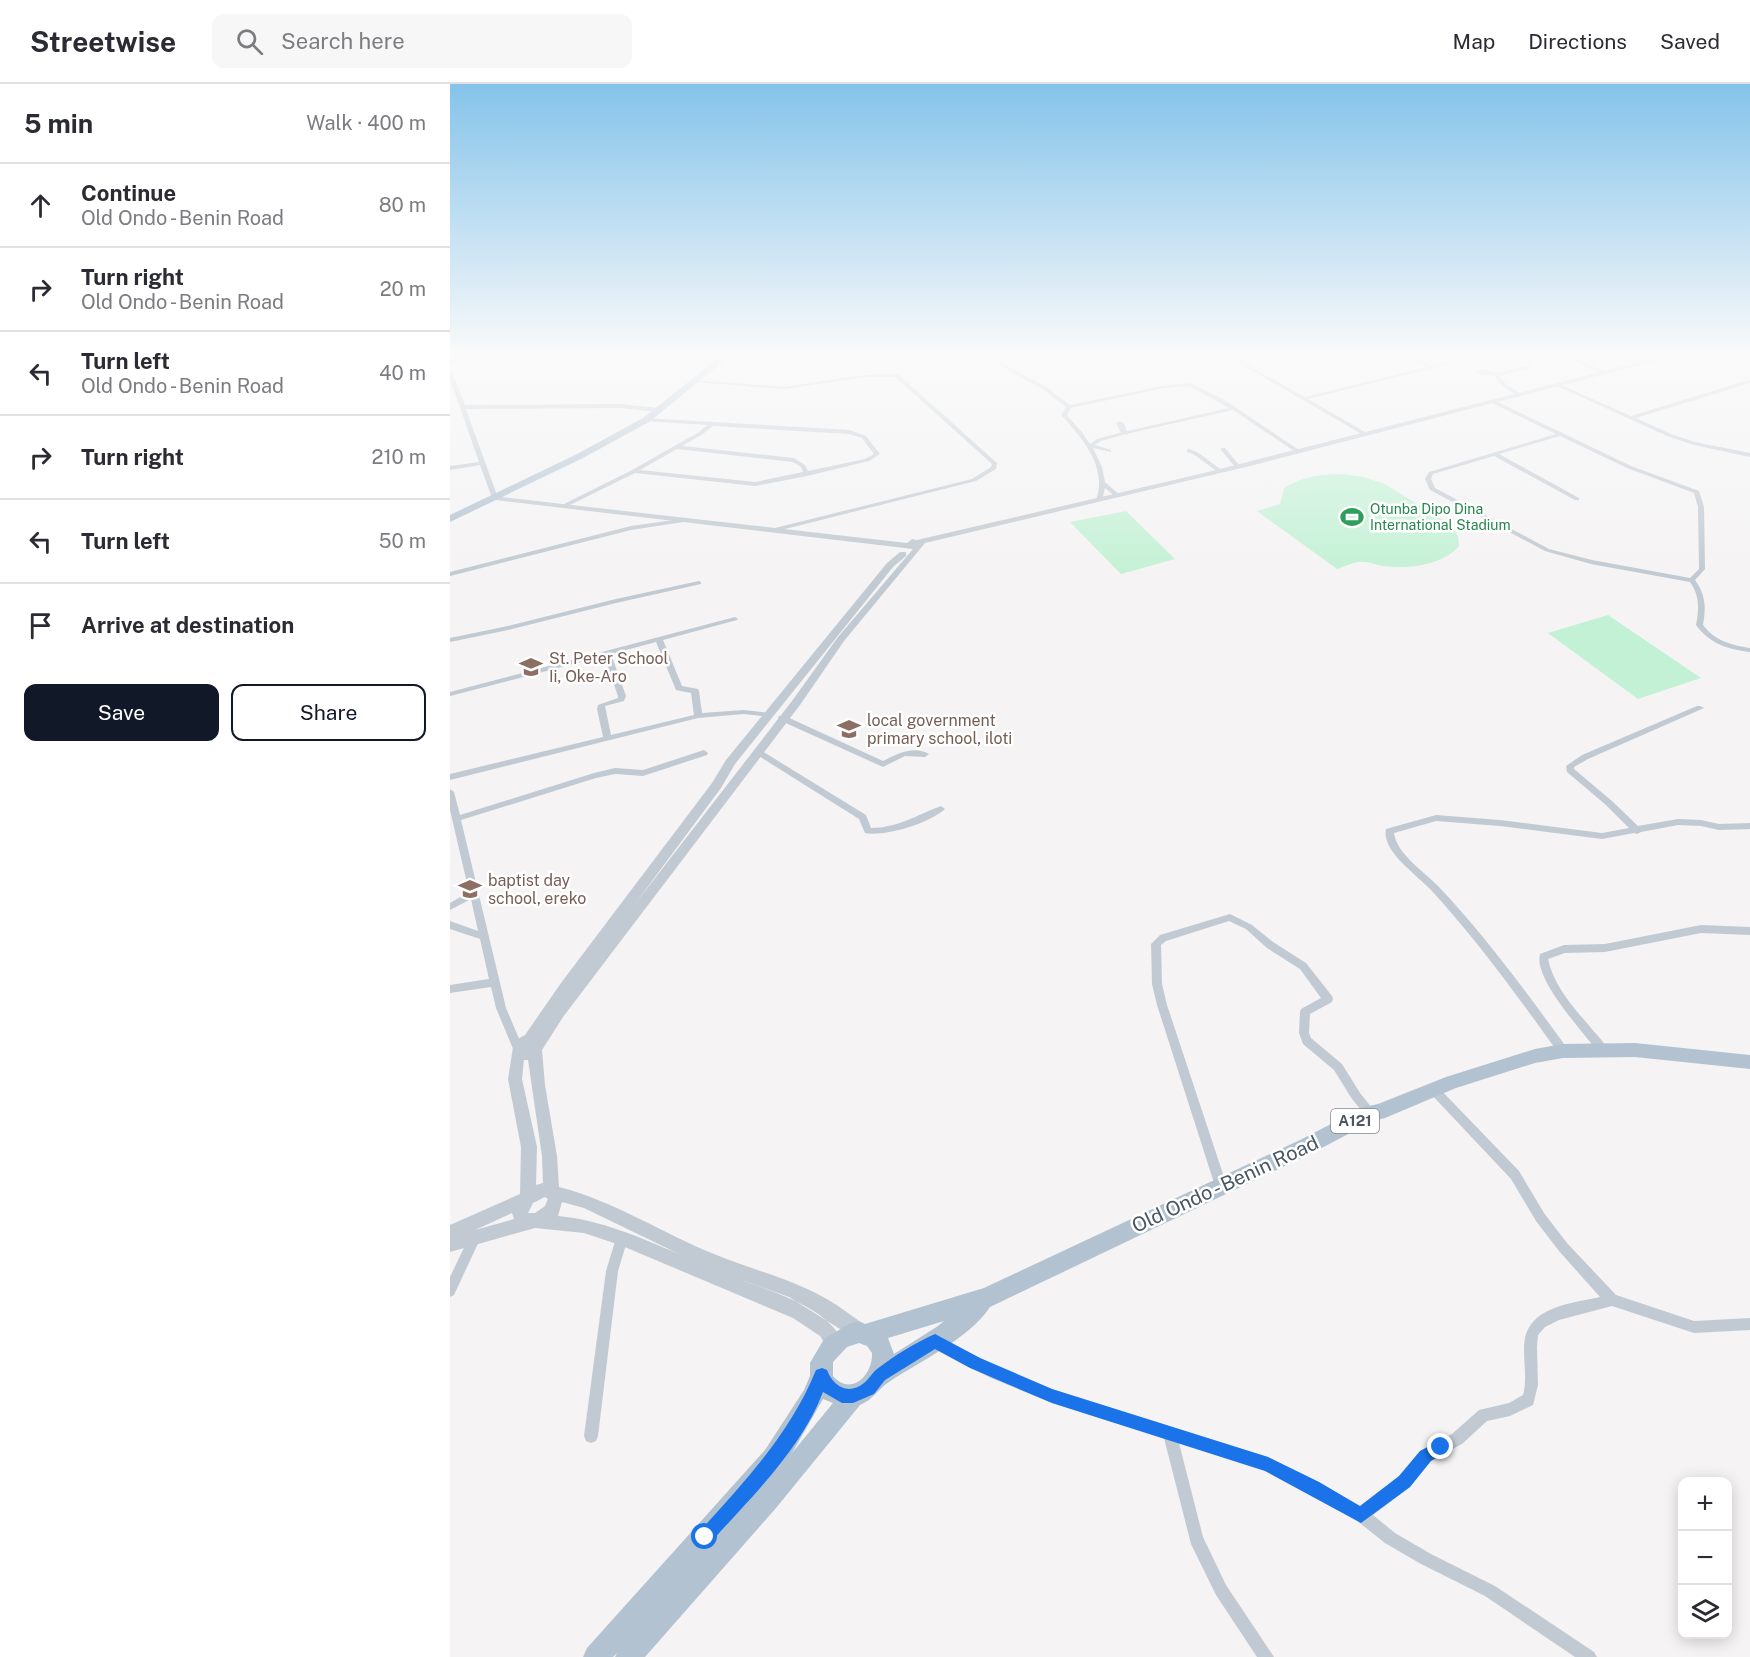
<!DOCTYPE html>
<html lang="en">
<head>
<meta charset="utf-8">
<style>
  body { margin:0; font-family:"Public Sans",sans-serif; background:#f7f7f7; color:#2b2b33 }
  .controls { position:absolute; right:18px; bottom:18px; display:grid; overflow:hidden; border-radius:12px; box-shadow:0 3px 15px #0003 }
  .controls button { width:54px; height:54px; display:grid; place-items:center; padding:0; border:0; border-bottom:2px solid #e1e1e2; background:#fff; color:#2b2b33; font:30px sans-serif }
  .stop { position:absolute; width:18px; height:18px; margin:-14px; border:4px solid #1a73e8; border-radius:50%; background:#fff }
  .stop.end { background:#1a73e8; border-color:#fff; box-shadow:0 2px 6px #0008 }
  .list { margin:0; padding:0; list-style:none }
  h2 { display:flex; justify-content:space-between; align-items:center; height:78px; margin:0; padding:0 24px; font-size:26px }
  h2 small { font-size:20px; font-weight:400; color:#7c7c81 }
  .list li { display:grid; grid-template-columns:39px 1fr auto; gap:18px; align-items:center; box-sizing:border-box; height:84px; padding:0 24px; border-top:2px solid #e1e1e2 }
  .list b { display:block; font-size:22px; white-space:nowrap }
  .list p { margin:0; font-size:20px; white-space:nowrap; color:#7c7c81 }
  .list em { font-size:20px; font-style:normal; color:#7c7c81 }
  .actions { display:flex; gap:12px; padding:18px 24px }
  .actions a { flex:1; padding:14px 0; border:2px solid #111827; border-radius:12px; text-align:center; font-size:21px; color:#111827 }
  .actions .main { background:#111827; color:#fff }
  .icon { flex:none; width:33px; height:33px; fill:none; stroke:currentColor; stroke-width:2; stroke-linecap:round; stroke-linejoin:round }
  .map { position:relative; flex:none; width:1300px; height:1573px; overflow:hidden }
  header { display:flex; align-items:center; gap:36px; box-sizing:border-box; height:84px; padding:0 30px; background:#fff; border-bottom:2px solid #e1e1e2 }
  header strong { font-size:28px }
  nav { display:flex; gap:33px; margin-inline-start:auto; font-size:21px }
  .search { width:420px; height:54px; background:#f7f7f7; display:flex; align-items:center; gap:15px; box-sizing:border-box; padding:0 21px; border-radius:12px; color:#7c7c81; font-size:22px }
  main { display:flex }
  aside { flex:1; background:#fff }
  .map>svg:first-child { display:block }
</style>
</head>
<body>
<header>
<strong>Streetwise</strong>
<div class="search"><svg class="icon" aria-label="search" viewBox="0 0 24 24"><circle cx="10" cy="10" r="6"/><path d="M15 15l6 6"/></svg>Search here</div>
<nav><a>Map</a><a>Directions</a><a>Saved</a></nav>
</header>
<main>
<aside>
<h2>5 min<small>Walk · 400 m</small></h2>
<ul class="list">
<li><svg class="icon" aria-label="ahead" viewBox="0 0 24 24"><path d="M12 20V5M6 11l6-6 6 6"/></svg><div><b>Continue</b><p>Old Ondo - Benin Road</p></div><em>80 m</em></li>
<li><svg class="icon" aria-label="right" viewBox="0 0 24 24"><path d="M7 20v-9h11M14 6l5 5-5 5"/></svg><div><b>Turn right</b><p>Old Ondo - Benin Road</p></div><em>20 m</em></li>
<li><svg class="icon" aria-label="left" viewBox="0 0 24 24"><path d="M17 20v-9H6M10 6l-5 5 5 5"/></svg><div><b>Turn left</b><p>Old Ondo - Benin Road</p></div><em>40 m</em></li>
<li><svg class="icon" aria-label="right" viewBox="0 0 24 24"><path d="M7 20v-9h11M14 6l5 5-5 5"/></svg><div><b>Turn right</b></div><em>210 m</em></li>
<li><svg class="icon" aria-label="left" viewBox="0 0 24 24"><path d="M17 20v-9H6M10 6l-5 5 5 5"/></svg><div><b>Turn left</b></div><em>50 m</em></li>
<li><svg class="icon" aria-label="arrive" viewBox="0 0 24 24"><path d="M6 21V4h12l-3 4 3 4H6"/></svg><div><b>Arrive at destination</b></div></li>
</ul>
<div class="actions"><a class="main">Save</a><a>Share</a></div>
</aside>
<div class="map">
<svg width="1300" height="1573" viewBox="0 0 1300 1573">
  <rect width="100%" height="100%" fill="#f5f3f3"/>
  <g fill="#c3f1d5">
    <path d="M894,390L914,393L935,400L999,440L1008,452L1009,462C992,482 958,485 933,482C926,481 917,477 910,478C902,478 894,483 887,485L807,427L830,420L834,404C853,392 872,390 894,390Z"/>
    <polygon points="676,427 725,475 671,490 620,438"/>
    <polygon points="1158,531 1251,594 1188,615 1098,549"/>
  </g>
  <g fill="none" stroke-linecap="round" stroke-linejoin="round">
    <g fill="#c1cad2" fill-rule="evenodd">
      <path d="M540,272H545L561,284L595,302L620,321L713,302L740,299L773,315L852,368L847,369L783,326L676,350L651,357L645,361L661,366V368L643,364L652,383L655,398L671,412L666,413L655,404L652,416L647,417L646,416C658,383 632,354 611,331L616,323L591,304L557,286ZM739,302L779,324L673,348L647,355L640,360L631,347L617,331L621,324L713,304Z"/>
      <polygon points="777,272 783,272 788,275 804,272 813,272 792,278 855,313 978,283 956,272 962,272 982,282 1022,272 1030,272 858,315 917,349 917,351 915,352"/>
      <polygon points="1112,272 1119,272 1156,288 1152,289"/>
      <path d="M1078,282H1080V284L1049,292L1056,300L1071,310L1072,311L1069,313L1052,302L1044,291H1032L1026,287L1035,285C1049,292 1063,285 1078,282Z"/>
      <polygon points="0,287 2,288 15,321 170,320 208,324 211,326 208,328 170,324 16,325 48,414 45,416 42,414 30,381 0,386 0,382 29,378 0,295"/>
      <polygon points="448,290 547,379 546,385 526,397 323,448 320,446 321,445 522,395 541,383 542,380 445,293 415,293 334,305 244,298 242,297 244,296 334,303 415,291"/>
      <polygon points="1298,296 1300,296 1300,299 1186,334 1221,350 1245,358 1300,369 1300,373 1244,361 1217,352 1105,301 1109,300 1181,332"/>
      <path d="M1044,316L1181,382L1249,407L1254,423L1255,485L1245,496C1256,511 1256,524 1253,541C1265,557 1281,561 1300,564V568C1277,565 1260,560 1246,541C1249,525 1250,512 1240,498L1141,480L1095,467L980,406L975,395L979,388L1106,350L1042,319L1041,318ZM1110,352L1177,384L1244,409L1248,423L1249,485L1240,494L1142,476L1099,465L985,404L981,395L983,390L1044,372L1125,416H1129V414L1049,370Z"/>
      <path d="M196,334L400,346L416,352L430,370L419,377L357,392L305,402L185,389L118,422H114V420L182,386L249,348L257,341L194,337V335ZM263,342L399,350L412,354L424,370L415,375L358,387L355,381L344,374L232,362L253,350ZM227,365L343,378L351,383L353,388L305,398L190,386Z"/>
      <polygon points="771,364 775,364 790,382 790,384 786,384 771,366"/>
      <polygon points="739,365 747,368 773,387 768,388 743,370 737,368 737,366"/>
      <polygon points="238,434 241,436 240,437 181,446 0,492 0,488 181,442"/>
      <polygon points="249,497 251,498 251,500 166,519 58,546 0,558 0,554 58,542 166,515"/>
      <path d="M285,533L288,535L287,536L213,556L232,602L248,605L249,607L252,629L294,626L320,629L321,631L320,633L294,630L248,634L0,696V690L153,653L147,625L148,621L168,614V612L154,572L0,612V608ZM206,558L226,606L241,609L244,631L161,651L155,622L174,617L176,612L161,570Z"/>
      <path d="M1247,622H1250L1254,624L1138,675L1124,683V685L1162,717L1188,742L1228,735L1251,736L1269,740L1300,739V745L1269,746L1251,742L1228,741L1191,748L1187,750L1184,749L1152,755L1050,742L986,737L944,749C947,771 975,788 990,804C1037,854 1077,909 1117,964L1118,967L1117,970L1113,971L1109,970C1069,914 1028,857 981,806C967,791 931,767 936,745L986,731L1050,736L1152,749L1179,744L1156,721L1117,688L1116,682L1132,671Z"/>
      <path d="M329,632H335L433,677C447,670 464,661 479,670L475,673L455,672L433,683L329,636L328,634Z"/>
      <path d="M307,664L416,731L421,744C447,744 467,731 491,722L495,725C480,739 435,753 415,749L409,735L304,669L303,667Z"/>
      <polygon points="254,666 258,669 257,671 193,692 165,690 146,694 11,736 56,924 73,964 72,967 68,968 64,967 46,924 41,903 0,909 0,901 39,895 30,855 0,845 0,837 28,847 21,815 0,826 0,819 19,808 0,726 0,705 4,708 10,731 144,689 165,684 193,686"/>
      <polygon points="780,830 802,841 823,858 856,879 882,912 883,915 882,918 860,930 859,949 861,954 892,980 910,1009 926,1029 924,1032 920,1034 916,1032 902,1015 884,986 853,960 849,949 850,928 851,925 871,914 850,885 817,864 796,845 779,837 716,857 711,861 712,900 717,921 777,1102 775,1106 771,1107 767,1106 765,1102 707,921 702,900 701,860 710,851"/>
      <path d="M1251,841L1300,843V851L1251,849L1155,868L1115,869L1098,875C1105,909 1136,936 1157,963L1158,966L1157,969L1153,970L1149,969C1134,949 1083,895 1090,870L1114,861L1155,860Z"/>
      <path d="M984,1001L988,1003L1069,1087L1094,1129L1117,1159L1166,1211L1244,1237L1300,1234V1246L1244,1249L1162,1222L1109,1236L1095,1243L1088,1251L1087,1263L1088,1301L1083,1321L1060,1332L1037,1337L1012,1360L980,1377L960,1403L923,1431L945,1449L981,1470L1045,1502L1144,1568L1147,1573H1125L1035,1512L971,1480L935,1459L906,1436L859,1408L816,1386L729,1359L753,1453L776,1501L824,1573H807L766,1511L741,1460L714,1354L602,1319L541,1294L480,1262L479,1257L480,1252L485,1251L550,1284L602,1305L818,1373L869,1398L910,1423L950,1393L970,1367L1002,1350L1029,1326L1059,1319L1073,1311C1077,1297 1074,1280 1074,1265C1074,1223 1118,1220 1150,1213L1109,1167L1086,1137L1061,1095L980,1009L979,1006L980,1003Z"/>
      <polygon points="25,1147 29,1149 31,1153 4,1211 0,1213 0,1193 21,1149"/>
      <polygon points="172,1148 176,1150 178,1154 168,1187 148,1352 146,1357 141,1359 136,1357 134,1352 156,1187 166,1154 168,1150"/>
    </g>
    <g fill="#c1cad2" fill-rule="evenodd">
      <polygon points="8,272 16,272 0,281 0,276"/>
      <path d="M1214,272H1225L804,381L475,459L394,557L350,621L113,933L92,966L95,1001L107,1072L109,1103C164,1117 212,1149 264,1170C312,1190 355,1197 398,1229C406,1235 414,1239 418,1248L415,1254L409,1257L339,1213L289,1195C322,1208 378,1223 393,1258L390,1264L384,1267L378,1264L370,1252L343,1234L170,1161L134,1149L85,1144L0,1168V1141L70,1110L71,1063L58,995L64,957L75,951L111,899L262,699L276,676L437,479L450,468H456V472L443,483L285,680L271,704L185,820L342,617L388,553L463,465L45,416H42V412L457,459L462,455L467,456L754,389ZM74,976H78L92,1072L93,1099L86,1101L87,1063L72,995ZM95,1113L98,1115L95,1122L85,1129H78L83,1119ZM112,1118L134,1124L229,1170C189,1153 151,1136 108,1132ZM62,1129L64,1135L25,1146Z"/>
      <polygon points="670,337 674,339 678,351 671,349 666,339"/>
    </g>
    <g fill="#b3c2d1" fill-rule="evenodd">
      <polygon points="271,272 280,272 199,338 133,374 0,438 0,431 127,370 193,334"/>
      <path d="M1185,959L1300,971V985L1185,973L1113,974L1085,979L1006,1004L935,1034L923,1037L864,1068L540,1223C519,1255 470,1277 439,1298C428,1305 423,1316 410,1321L326,1424L195,1573H165L167,1569L163,1573H133L137,1564L315,1366L354,1306L360,1292V1279L374,1255L399,1240L409,1237L415,1240L534,1204L850,1056L914,1023L928,1020L996,993L1085,965L1113,960ZM494,1237L488,1242L444,1270L438,1254ZM409,1259L417,1262L422,1269C423,1291 401,1313 383,1292V1278L397,1263ZM373,1315L383,1319L342,1369Z"/>
    </g>
  </g>
  <linearGradient id="sky" x2="0" y2="1"><stop stop-color="#85c3ea"/><stop offset="0.55" stop-color="#fafafa"/><stop offset="1" stop-color="#fafafa" stop-opacity="0"/></linearGradient>
  <rect width="1300" height="492" fill="url(#sky)"/>
  <path fill="#1a73e8" d="M485,1250L530,1274L602,1305L818,1373L869,1398L910,1422L949,1392L970,1367L991,1356L996,1358L999,1363L996,1368L981,1377L960,1403L911,1439L815,1387L602,1319L520,1284L485,1265L435,1296L424,1310L403,1319H392L373,1308C351,1366 301,1413 261,1458L255,1461L250,1458L247,1453L250,1447C295,1397 340,1350 366,1286L372,1284L377,1286C383,1302 398,1312 414,1299C419,1295 422,1289 427,1285C444,1272 465,1259 485,1250Z"/>
  <defs>
    <g id="stadium-bare" transform="scale(1.8)"><path d="M0-5a6.5 5 0 1 0 0 10a6.5 5 0 1 0 0-10ZM-3.5-1.8h7v3.6h-7Z" fill="#2e9e5b" stroke="#fff" stroke-width="2.5" paint-order="stroke"/></g>
    <g id="school-bare" transform="scale(1.8)"><path d="M0-5L7-2L0 1L-7-2ZM-4 1L0 2.5L4 1V4Q0 6-4 4Z" fill="#8d6e63" stroke="#fff" stroke-width="2.5" paint-order="stroke"/></g>
  </defs>
  <g fill-rule="evenodd">
    <use href="#stadium-bare" x="902" y="433"/>
    <use href="#school-bare" x="81" y="583"/>
    <use href="#school-bare" x="399" y="645"/>
    <use href="#school-bare" x="20" y="805"/>
  </g>
  <g text-anchor="middle" stroke-width="5" stroke-linejoin="round" paint-order="stroke">
    <g font-size="14" fill="#27864d" stroke="#fff" text-anchor="start">
      <text x="920" y="430">Otunba Dipo Dina<tspan x="920" dy="16">International Stadium</tspan></text>
    </g>
    <rect fill="#fff" stroke="#808990" stroke-width="1.5" x="881" y="1025" width="48" height="24" rx="4.5"/>
    <g font-size="15" font-weight="bold" fill="#4a5661">
      <text x="905" y="1042">A121</text>
    </g>
    <g font-size="16" fill="#785e54" stroke="#fff" text-anchor="start">
      <text x="99" y="580">St. Peter School<tspan x="99" dy="18">Ii, Oke-Aro</tspan></text>
      <text x="417" y="642">local government<tspan x="417" dy="18">primary school, iloti</tspan></text>
      <text x="38" y="802">baptist day<tspan x="38" dy="18">school, ereko</tspan></text>
    </g>
    <g font-size="20" fill="#4a5661" stroke="#fff">
      <text transform="translate(775 1100) rotate(-25)" y="7">Old Ondo - Benin Road</text>
    </g>
  </g>
</svg>
<div class="controls">
<button>+</button>
<button>−</button>
<button><svg class="icon" aria-label="layers" viewBox="0 0 24 24"><path d="M12 4l9 5-9 5-9-5zM3 14l9 5 9-5"/></svg></button>
</div>
<div class="stop" style="left:255px;top:1453px"></div>
<div class="stop end" style="left:991px;top:1363px"></div>
</div>
</main>
</body>
</html>
